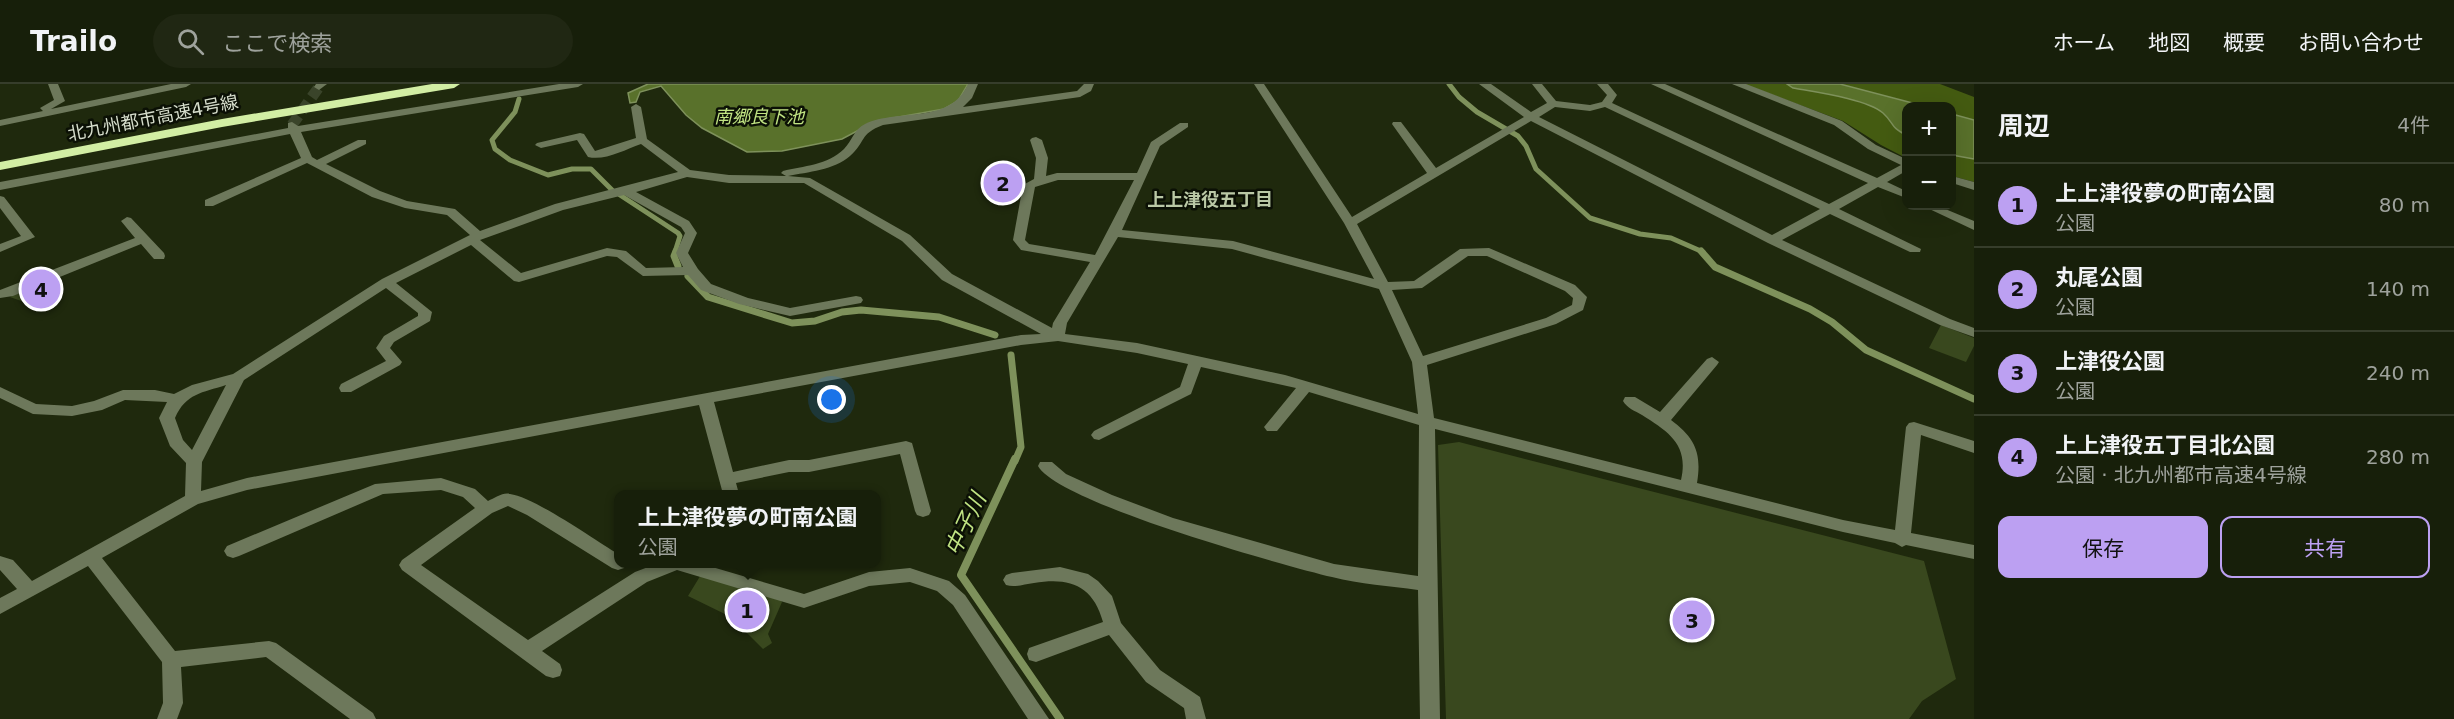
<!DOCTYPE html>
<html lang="ja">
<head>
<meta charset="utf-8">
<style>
  body { margin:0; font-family:"DejaVu Sans","Noto Sans JP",sans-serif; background:#202713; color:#f1f3f6 }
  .controls { position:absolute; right:18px; top:18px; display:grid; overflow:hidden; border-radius:12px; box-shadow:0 6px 24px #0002 }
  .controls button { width:54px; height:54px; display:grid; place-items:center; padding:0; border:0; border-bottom:2px solid #363d2b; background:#171f0a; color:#f1f3f6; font:30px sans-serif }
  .you { position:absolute; left:832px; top:316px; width:21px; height:21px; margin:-15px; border:4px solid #fff; border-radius:50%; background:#1a73e8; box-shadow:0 0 0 9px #1a73e833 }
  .badge { display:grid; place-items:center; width:39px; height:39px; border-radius:50%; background:#bca0f2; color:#111; font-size:20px; font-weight:700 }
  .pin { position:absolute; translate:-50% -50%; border:3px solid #fff; box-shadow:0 2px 6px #0006 }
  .popup { position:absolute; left:614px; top:406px; width:267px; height:78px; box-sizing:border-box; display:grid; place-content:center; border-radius:12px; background:#171f0a; filter:drop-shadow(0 2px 4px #0005); font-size:20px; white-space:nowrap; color:#9ea29c }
  .popup b { font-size:22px; color:#f1f3f6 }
  .popup::after { content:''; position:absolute; left:50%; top:100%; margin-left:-12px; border:12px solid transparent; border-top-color:#171f0a }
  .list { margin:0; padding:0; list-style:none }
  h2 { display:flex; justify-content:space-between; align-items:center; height:78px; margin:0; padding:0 24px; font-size:26px }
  h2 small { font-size:20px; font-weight:400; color:#9ea29c }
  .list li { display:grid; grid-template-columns:39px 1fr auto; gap:18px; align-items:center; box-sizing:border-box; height:84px; padding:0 24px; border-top:2px solid #363d2b }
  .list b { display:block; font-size:22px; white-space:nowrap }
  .list p { margin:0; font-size:20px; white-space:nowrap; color:#9ea29c }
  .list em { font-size:20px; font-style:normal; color:#9ea29c }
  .actions { display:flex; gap:12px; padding:18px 24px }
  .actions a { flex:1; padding:14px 0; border:2px solid #bca0f2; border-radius:12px; text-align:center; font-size:21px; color:#bca0f2 }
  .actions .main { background:#bca0f2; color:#111 }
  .icon { flex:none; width:33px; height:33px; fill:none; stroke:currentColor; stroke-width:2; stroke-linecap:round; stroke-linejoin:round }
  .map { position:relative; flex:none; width:1974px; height:635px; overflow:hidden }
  header { display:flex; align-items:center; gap:36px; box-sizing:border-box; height:84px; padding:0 30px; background:#171f0a; border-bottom:2px solid #363d2b }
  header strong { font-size:28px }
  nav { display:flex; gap:33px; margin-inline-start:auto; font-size:21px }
  .search { width:420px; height:54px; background:#202713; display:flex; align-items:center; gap:15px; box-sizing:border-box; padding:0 21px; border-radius:33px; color:#9ea29c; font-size:22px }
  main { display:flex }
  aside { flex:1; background:#171f0a }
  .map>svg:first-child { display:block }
</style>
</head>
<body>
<header>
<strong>Trailo</strong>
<div class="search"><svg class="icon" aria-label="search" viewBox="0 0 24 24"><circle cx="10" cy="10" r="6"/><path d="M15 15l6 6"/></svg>ここで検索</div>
<nav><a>ホーム</a><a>地図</a><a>概要</a><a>お問い合わせ</a></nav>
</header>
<main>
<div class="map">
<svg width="1974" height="635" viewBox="0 0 1974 635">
  <rect width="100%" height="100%" fill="#1f290d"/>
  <g fill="#39481e">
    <polygon points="991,91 1021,93 1016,108 986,105"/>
    <polygon points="48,197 60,214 38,223 10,213"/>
    <polygon points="1941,241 1974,254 1974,262 1966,278 1929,264"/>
    <polygon points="1459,358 1924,477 1956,595 1922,617 1909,635 1446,635 1438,361"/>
    <polygon points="702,489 775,509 782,518 768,550 772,559 763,565 731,533 688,512"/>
  </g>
  <g fill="#445b11">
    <path d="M1744,0H1787L1793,4C1815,8 1867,15 1883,29C1895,40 1889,42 1906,51V74L1881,61L1843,37Z"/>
    <polygon points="1840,0 1940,0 1974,13 1974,36 1952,30 1952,22 1924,22"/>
    <polygon points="1952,71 1974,75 1974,98 1952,92"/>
  </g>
  <g fill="#59712b" stroke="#7e915b" stroke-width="1.5">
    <polygon points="648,0 968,0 958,17 944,25 876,37 842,55 782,67 747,68 702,44 686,31 661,2 640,8 636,18 630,19 628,9"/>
    <path d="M1787,0H1840L1924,22H1906V51C1889,42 1895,40 1883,29C1867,15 1815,8 1793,4Z"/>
    <polygon points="1952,30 1974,36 1974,75 1952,71"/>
  </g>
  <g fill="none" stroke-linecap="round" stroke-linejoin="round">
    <g stroke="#7e915b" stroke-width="5">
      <polyline points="1449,0 1459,13 1477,28 1518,52 1526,62 1536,85 1590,134 1640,150 1671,154 1703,168"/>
      <polyline points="519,15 515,28 492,56 495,65 510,76 548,91 572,85 591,85 613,107"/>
      <polyline points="620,111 678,149 680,152 675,168"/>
    </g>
    <g stroke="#7e915b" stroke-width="7">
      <polyline points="676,167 674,172 678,182"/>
      <polyline points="1701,167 1715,183 1810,225 1832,238 1866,266 1974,315"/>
      <polyline points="688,192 708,213 792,239 815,237 842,228 861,226 939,233 995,251"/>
      <polyline points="1011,271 1021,363 1015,377"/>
    </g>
    <polyline stroke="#7e915b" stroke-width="8" points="1015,375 961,491 1060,635"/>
    <polyline stroke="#3a442a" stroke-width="11" stroke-dasharray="11 6" stroke-linecap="butt" points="292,41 319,3"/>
    <g fill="#6d785b" fill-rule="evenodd">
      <polygon points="48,0 58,0 65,17 51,25 171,0 191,0 186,3 0,42 0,36 43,27 40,24 54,16"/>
      <polygon points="316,0 327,0 319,6 314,3"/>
      <path d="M559,0H583L578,3L301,48L312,73L317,76L358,56H366V60L326,80L380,107L407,117L455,125L480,147L555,120L678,88L641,60C624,66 605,77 588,73L577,56L541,64L535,61L537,59L580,49L584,50L595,67L636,54L631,23L636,20L641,23L647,55L690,86L729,91L786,92L781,89L783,87C803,82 828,81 844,65C852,57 854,45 865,40C899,24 950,41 968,0H978L972,14L963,23L1077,7L1084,0H1094L1091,7L1080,13L883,41C859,50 866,58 850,72C834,86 808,88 788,92L810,94L910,151L952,190L1052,244L1053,239L1090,178L1021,166L1013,156L1023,101L1034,95L1036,74L1030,56L1032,54L1036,53L1042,56L1048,74L1046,92L1057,89H1137L1151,58L1180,39H1188V43L1160,62L1122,146L1233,157L1374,195L1344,139L1254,0H1264L1352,133L1427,89L1392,40L1393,38H1401L1436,84L1524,33L1479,0H1491L1531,28L1547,19L1532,0H1542L1556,17L1590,21L1602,18L1607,11L1597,0H1608L1617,11L1612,19L1829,120L1868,99L1651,0H1665L1877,94L1901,81L1868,65L1834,41L1732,0H1746L1842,37L1876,61L1906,75V87L1887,98L1906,107V114L1878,103L1839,125L1921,165L1920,168H1910L1830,130L1782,156L1950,235L1974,244V253L1940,241L1768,159L1531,37L1357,140L1388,198L1414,197L1460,165L1489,164L1575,201L1587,213L1583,226L1556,240L1427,281L1434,334L1681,396C1689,361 1669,348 1642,331C1635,327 1627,324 1623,317L1625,313H1635L1660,328L1707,275L1712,273L1719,278L1717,281L1671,336C1695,354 1702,369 1697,399L1843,436L1895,446L1906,343L1909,339L1914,338L1974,357V369L1921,351L1911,449L1974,461V475L1906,461L1902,463L1895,459L1843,448L1435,345L1440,635H1420L1418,506C1390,502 1360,500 1332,493C1282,481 1059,419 1038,382L1040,378H1052L1066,390L1112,411L1173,434L1334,480L1418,492L1419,341L1309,308L1277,347H1267L1264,343L1296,304L1201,283L1191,310L1099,356L1094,355L1091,351L1094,347L1180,303L1188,280L1137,269L1058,257L1021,261L714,318L733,388L789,376H809L906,357L912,359L931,427L929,431L923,433L917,431L915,427L900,370L809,388H789L736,399L739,410H723L699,321L247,406L198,420L102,474L175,567L269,557L276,559L373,629L376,635H350L266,573L181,583L183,619L177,635H157L163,619L162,578L88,482L0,530V514L17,505L0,486V472L13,476L32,497L185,412L186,379L170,362L159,334L167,318L125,316L102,326L72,332L33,330L0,314V303L36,320L72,322L94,317L123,306H155L174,310L192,301L233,290L382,195L470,151L447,131L405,124L372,113L307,79L213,122H205V116L301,74L290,50L0,106V98L288,44V39L292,38L298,42ZM1555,23L1590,27L1605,23L1820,125L1772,151L1539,33ZM687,93L729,99H804L902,157L942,196L1041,250L1021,251L247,394L201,407L202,378L244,296L386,204L418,229V232L384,252L376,264L386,277L341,300L339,304L341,308H351L400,281L402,278L390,264L394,258L430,237L432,228L396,199L471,161L514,197L519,198L607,172L617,173L643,192L688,191L701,206L739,220L790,232L861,219L863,216L861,213L856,212L790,224L748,214L711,200L698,185L688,169L697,149L689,137L636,108ZM1058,96H1134L1095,171L1029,160L1025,156L1035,103ZM624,111L681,143L685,149L676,169L683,183L646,184L626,167L607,164L521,189L480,156L563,126ZM1118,153L1232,165L1379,205L1412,278L1418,330L1285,291L1137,259L1065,250L1067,239ZM1468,172H1487L1565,207L1573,214L1572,221L1546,234L1423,272L1392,206L1422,204ZM226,301L192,366L183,356L175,334C186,309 202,309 226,301Z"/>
      <polygon points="1952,92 1974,98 1974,106 1952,99"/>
      <polygon points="0,112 4,113 35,153 0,168 0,160 21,152 0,124"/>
      <polygon points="1923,122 1938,122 1974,137 1974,146"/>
      <polygon points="127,133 131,134 164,169 165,172 164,175 154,175 141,160 13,212 0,214 0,206 135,154 121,137"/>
      <path d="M441,394L475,405L488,417C495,414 503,408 510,410C534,413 595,456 618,470V480H626L624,484L618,486L612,484L527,431L508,422L492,429L421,481L528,556L635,488L656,480H702L804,510L869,488L910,484L949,497L965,511L1049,635H1028L953,521L937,507L910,498L869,502L804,524L677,486L647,498L542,567L560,580L562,586L560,592L553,594L546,592L402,486L399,481L402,476L475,424L463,413L441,406L383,410L239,472L233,474L227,472L224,467L227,462L375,400Z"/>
      <path d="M1060,483L1088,490L1098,497L1112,512L1121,539L1160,586L1200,613L1206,635H1186L1184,624L1146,598L1109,551L1036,578L1029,576L1027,570L1029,564L1103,538C1093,501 1069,493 1034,499C1024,500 1015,504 1006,501L1003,496L1006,491L1012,489Z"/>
    </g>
    <polygon fill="#d2eea4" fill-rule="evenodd" points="432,0 460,0 454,4 222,43 0,86 0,78 222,35"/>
  </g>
  <g text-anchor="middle" stroke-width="5" stroke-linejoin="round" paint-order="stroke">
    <g font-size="18" font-style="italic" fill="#c1e483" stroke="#0b1005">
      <text x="759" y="39">南郷良下池</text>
    </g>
    <g font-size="18" fill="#d6ddcc" stroke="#0b1005">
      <text transform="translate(153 34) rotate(-11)" y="6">北九州都市高速4号線</text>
    </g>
    <g font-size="18" font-weight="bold" fill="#bac8a6" stroke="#0b1005">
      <text x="1210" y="122">上上津役五丁目</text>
    </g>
    <g font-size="22" font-style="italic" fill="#c1e483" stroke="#0b1005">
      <text transform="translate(965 440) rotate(-65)" y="8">中子川</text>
    </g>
  </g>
</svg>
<div class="controls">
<button>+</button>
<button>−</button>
</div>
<div class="you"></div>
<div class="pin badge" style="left:747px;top:526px">1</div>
<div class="popup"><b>上上津役夢の町南公園</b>公園</div>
<div class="pin badge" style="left:1003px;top:99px">2</div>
<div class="pin badge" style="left:1692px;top:536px">3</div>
<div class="pin badge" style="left:41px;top:205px">4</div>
</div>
<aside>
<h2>周辺<small>4件</small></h2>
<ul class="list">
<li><span class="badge">1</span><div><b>上上津役夢の町南公園</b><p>公園</p></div><em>80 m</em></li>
<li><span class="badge">2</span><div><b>丸尾公園</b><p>公園</p></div><em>140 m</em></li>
<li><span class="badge">3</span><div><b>上津役公園</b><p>公園</p></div><em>240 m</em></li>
<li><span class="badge">4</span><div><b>上上津役五丁目北公園</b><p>公園 · 北九州都市高速4号線</p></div><em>280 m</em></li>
</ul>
<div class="actions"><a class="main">保存</a><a>共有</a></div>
</aside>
</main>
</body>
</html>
